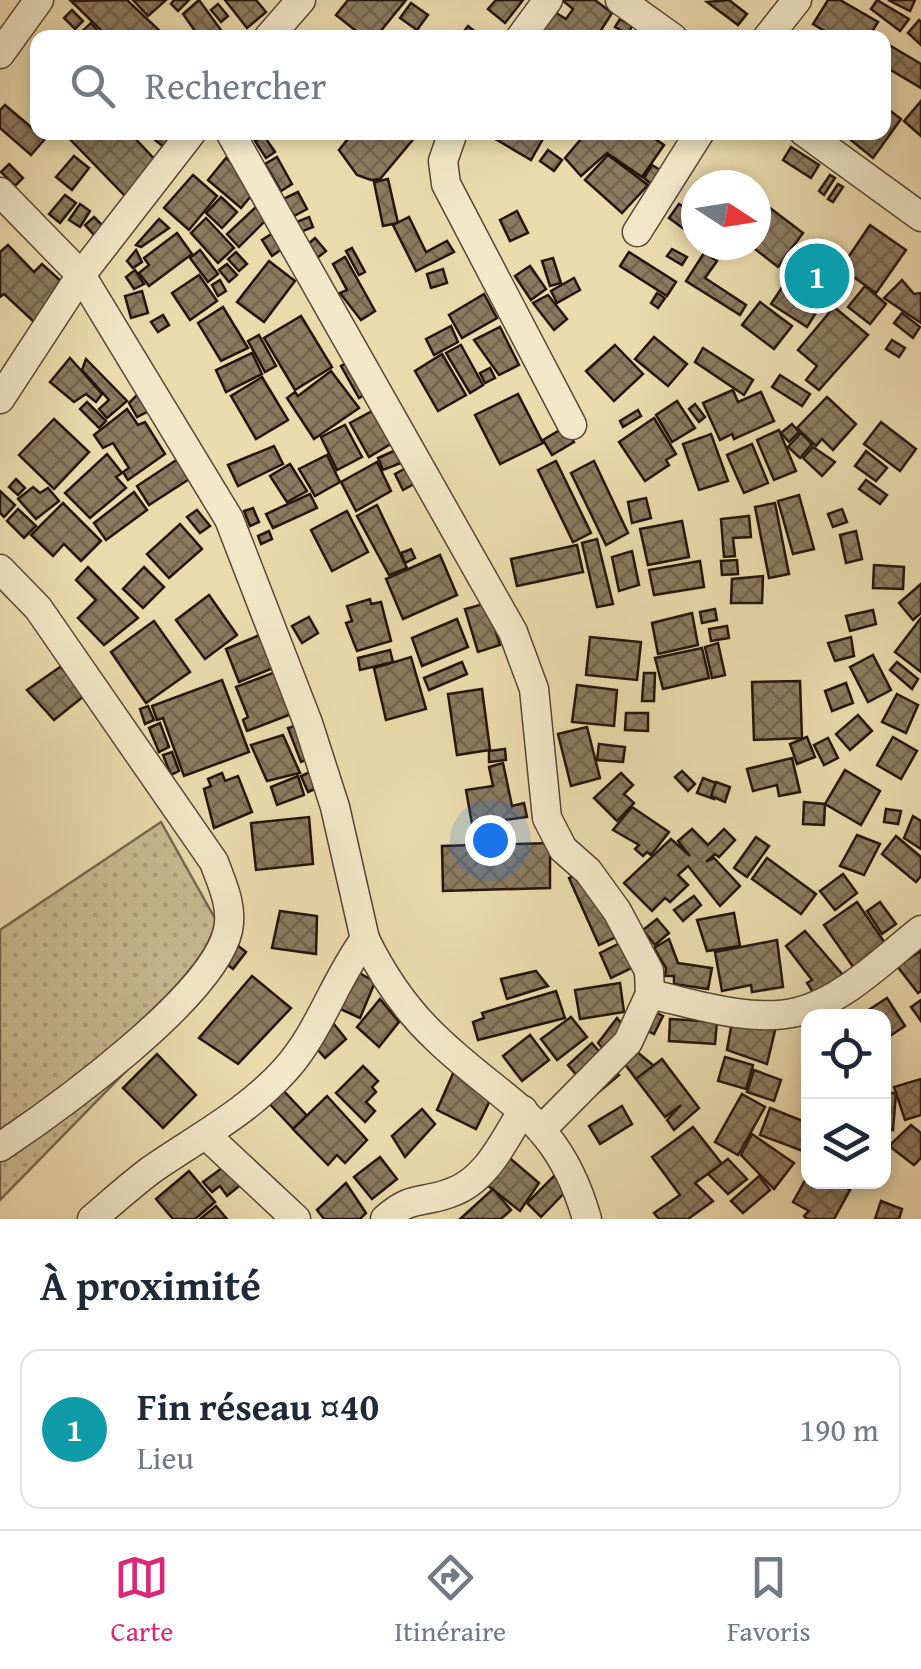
<!DOCTYPE html>
<html lang="fr">
<head>
<meta charset="utf-8">
<style>
  body { margin:0; font-family:"Gentium Book Plus",serif; background:#f2f2f3; color:#1f2937 }
  .controls { position:absolute; right:30px; bottom:30px; display:grid; overflow:hidden; border-radius:20px; box-shadow:0 5px 15px #0003 }
  .controls button { width:90px; height:90px; display:grid; place-items:center; padding:0; border:0; border-bottom:2px solid #e0e1e3; background:#fff; color:#1f2937; font:50px sans-serif }
  .compass { position:absolute; left:681px; top:170px; width:90px; height:90px; border-radius:50%; background:#fff; box-shadow:0 5px 15px #0003; rotate:102deg }
  .you { position:absolute; left:490px; top:840px; width:35px; height:35px; margin:-25px; border:8px solid #fff; border-radius:50%; background:#1a73e8; box-shadow:0 0 0 15px #1a73e833 }
  .badge { display:grid; place-items:center; width:65px; height:65px; border-radius:50%; background:#db2777; color:#fff; font-size:32px; font-weight:700 }
  .pin { position:absolute; translate:-50% -50%; border:5px solid #fff; box-shadow:0 2px 10px #0006 }
  .list { margin:0; padding:0; list-style:none }
  h2 { display:flex; justify-content:space-between; align-items:center; height:130px; margin:0; padding:0 40px; font-size:42px }
  h2 small { font-size:32px; font-weight:400; color:#747a83 }
  .list li { display:grid; grid-template-columns:65px 1fr auto; gap:30px; align-items:center; box-sizing:border-box; height:160px; margin:0 20px 20px; padding:0 20px; border:2px solid #e0e1e3; border-radius:20px }
  .list b { display:block; font-size:38px; white-space:nowrap }
  .list p { margin:0; font-size:32px; white-space:nowrap; color:#747a83 }
  .list em { font-size:32px; font-style:normal; color:#747a83 }
  .icon { flex:none; width:55px; height:55px; fill:none; stroke:currentColor; stroke-width:2; stroke-linecap:round; stroke-linejoin:round }
  .map { position:relative; flex:none; width:921px; height:1219px; overflow:hidden }
  .search { position:absolute; background:#fff; box-shadow:0 5px 15px #0003; left:30px; right:30px; top:30px; height:110px; display:flex; align-items:center; gap:25px; box-sizing:border-box; padding:0 35px; border-radius:20px; color:#747a83; font-size:38px }
  .sheet { height:310px; background:#fff }
  nav { display:flex; justify-content:space-around; align-items:center; box-sizing:border-box; height:140px; border-top:2px solid #e0e1e3; background:#fff; font-size:28px; color:#747a83 }
  nav a { display:grid; justify-items:center; gap:5px }
  nav .on { color:#db2777 }
  .map>svg:first-child { display:block }
</style>
</head>
<body>
<div class="map">
<svg width="921" height="1219" viewBox="0 0 921 1219">
  <defs>
    <pattern id="grass-dots" width="8" height="8" patternUnits="userSpaceOnUse" patternTransform="scale(2.5)"><rect width="8" height="8" fill="#c9b991"/><path d="M2 2h.1M6 6h.1" fill="none" stroke="#ac9e7c" stroke-width="1.8" stroke-linecap="round"/></pattern>
    <pattern id="building-cross-hatch" width="8" height="8" patternUnits="userSpaceOnUse" patternTransform="scale(2.5)"><rect width="8" height="8" fill="#8c7b60"/><path d="M0 0l8 8M0 8l8-8" fill="none" stroke="#72644e"/></pattern>
  </defs>
  <rect width="100%" height="100%" fill="#ebdbac"/>
  <filter id="stains"><feTurbulence type="fractalNoise" baseFrequency=".002" numOctaves="4"/><feColorMatrix values="0 0 0 0 .2 0 0 0 0 .09 0 0 0 0 .02 0 0 0 .5 -.17"/></filter>
  <radialGradient id="worn" r=".72"><stop offset=".6" stop-color="#630" stop-opacity="0"/><stop offset="1" stop-color="#630" stop-opacity=".3"/></radialGradient>
  <polygon fill="url(#grass-dots)" stroke="#77664f" stroke-width="2.5" points="161,822 217,922 175,1021 0,1200 0,930"/>
  <g fill="url(#building-cross-hatch)" stroke="#25140d" stroke-width="2.5">
    <polygon points="127,0 163,34 159,38 109,38 71,1"/>
    <polygon points="133,0 166,0 148,16"/>
    <polygon points="174,0 189,0 178,11 171,4"/>
    <polygon points="199,0 226,37 230,38 200,38 183,14"/>
    <polygon points="225,0 256,0 266,12 247,28"/>
    <polygon points="348,0 406,0 375,38 365,38 336,15"/>
    <polygon points="496,0 523,0 505,23 488,9"/>
    <polygon points="595,0 612,13 596,38 554,38 543,31 553,11 566,19 573,9 562,0"/>
    <polygon points="729,0 747,14 738,25 707,2"/>
    <polygon points="828,0 840,0 878,22 870,35 875,38 836,38 813,24"/>
    <polygon points="877,0 909,19 900,31 871,9"/>
    <polygon points="888,0 915,0 910,11"/>
    <polygon points="411,3 428,15 417,30 400,18"/>
    <polygon points="218,4 228,16 221,22 211,10"/>
    <polygon points="72,10 83,21 75,29 64,18"/>
    <polygon points="620,19 632,26 628,34 615,27"/>
    <polygon points="919,20 921,22 921,45 908,33"/>
    <polygon points="91,23 104,38 75,38"/>
    <polygon points="468,26 483,38 459,38"/>
    <polygon points="884,42 921,64 921,88 884,66"/>
    <polygon points="921,101 921,136 904,121"/>
    <polygon points="5,105 45,139 31,155 0,128 0,110"/>
    <polygon points="884,106 901,119 873,158 841,132 884,132"/>
    <polygon points="63,132 129,132 160,165 127,198"/>
    <polygon points="145,132 177,132 165,148"/>
    <polygon points="342,132 413,132 416,136 380,179 371,180 357,175 339,150 347,140 340,136"/>
    <polygon points="495,132 536,132 544,137 531,160 492,137"/>
    <polygon points="587,132 645,132 664,145 642,177 607,153 581,176 565,158"/>
    <polygon points="264,136 275,152 266,158 255,141"/>
    <polygon points="791,147 819,165 811,178 783,160"/>
    <polygon points="548,150 562,160 554,171 540,161"/>
    <polygon points="608,155 648,185 622,213 585,180"/>
    <polygon points="74,156 89,168 72,190 56,177"/>
    <polygon points="277,157 292,184 281,191 265,164"/>
    <polygon points="226,158 260,185 241,208 208,180"/>
    <polygon points="9,164 23,178 15,186 1,172"/>
    <polygon points="652,165 665,173 657,189 644,178"/>
    <polygon points="193,175 217,196 189,230 164,208"/>
    <polygon points="830,175 835,178 824,195 819,191"/>
    <polygon points="388,179 398,223 383,226 374,182"/>
    <polygon points="838,184 843,187 833,202 828,199"/>
    <polygon points="298,192 307,209 292,217 283,199"/>
    <polygon points="65,195 76,203 60,223 49,214"/>
    <polygon points="221,197 237,212 222,228 206,213"/>
    <polygon points="757,198 803,233 778,267 750,245 756,245"/>
    <polygon points="80,204 90,211 80,227 69,220"/>
    <polygon points="679,204 696,215 696,238 669,218"/>
    <polygon points="257,206 268,218 239,247 227,234"/>
    <polygon points="517,211 528,233 510,241 500,220"/>
    <polygon points="94,217 104,227 95,236 85,225"/>
    <polygon points="309,217 313,227 298,233 294,223"/>
    <polygon points="409,217 426,252 447,241 454,252 416,271 393,225"/>
    <polygon points="206,218 234,248 218,263 191,233"/>
    <polygon points="159,219 169,228 141,247 136,245"/>
    <polygon points="870,225 906,250 876,293 841,268"/>
    <polygon points="177,233 192,254 149,286 139,273 149,265 144,258"/>
    <polygon points="273,233 282,249 272,256 262,240"/>
    <polygon points="315,238 326,251 317,258 307,245"/>
    <polygon points="8,245 34,272 42,264 64,284 34,322 4,294 0,297 0,252"/>
    <polygon points="352,248 365,272 359,275 346,251"/>
    <polygon points="672,249 687,257 682,265 667,256"/>
    <polygon points="136,250 142,262 133,268 127,261"/>
    <polygon points="200,250 218,274 208,282 190,258"/>
    <polygon points="236,252 247,264 239,271 228,259"/>
    <polygon points="629,252 676,282 667,296 620,266"/>
    <polygon points="704,253 717,261 705,278 746,305 740,315 686,281"/>
    <polygon points="345,257 375,311 361,320 340,293 347,290 333,264"/>
    <polygon points="553,258 561,283 550,286 542,261"/>
    <polygon points="269,261 295,281 264,322 237,302"/>
    <polygon points="227,264 237,275 229,282 219,270"/>
    <polygon points="530,266 546,289 531,300 515,276"/>
    <polygon points="443,269 447,283 431,288 427,274"/>
    <polygon points="135,270 144,284 134,289 126,277"/>
    <polygon points="199,275 217,301 190,320 172,293"/>
    <polygon points="574,278 580,290 557,303 551,291"/>
    <polygon points="220,280 226,291 218,296 212,285"/>
    <polygon points="787,280 822,303 807,327 771,304"/>
    <polygon points="902,280 914,294 921,293 921,323 884,298"/>
    <polygon points="865,286 886,304 870,324 848,307"/>
    <polygon points="142,291 148,313 131,318 125,296"/>
    <polygon points="657,293 665,298 658,308 651,303"/>
    <polygon points="484,294 497,318 462,338 449,315"/>
    <polygon points="548,295 567,319 554,330 533,303"/>
    <polygon points="760,302 792,326 774,349 742,325"/>
    <polygon points="223,307 248,348 221,361 198,323"/>
    <polygon points="834,307 868,335 819,390 806,380 817,366 798,350"/>
    <polygon points="902,313 920,327 913,338 894,323"/>
    <polygon points="163,315 169,325 158,332 151,322"/>
    <polygon points="301,316 332,367 295,390 264,338"/>
    <polygon points="451,326 458,342 434,355 426,339"/>
    <polygon points="500,327 519,365 499,375 474,340"/>
    <polygon points="259,335 276,366 265,372 248,341"/>
    <polygon points="654,337 687,364 668,386 635,359"/>
    <polygon points="892,340 905,348 899,357 886,349"/>
    <polygon points="461,345 483,385 470,393 446,353"/>
    <polygon points="615,345 643,374 614,401 586,371"/>
    <polygon points="703,348 753,380 744,395 695,362"/>
    <polygon points="252,353 262,374 226,392 216,370"/>
    <polygon points="442,354 466,395 438,411 415,371"/>
    <polygon points="70,358 102,394 96,402 86,394 74,402 50,382"/>
    <polygon points="86,359 127,401 107,418 99,409 109,400 82,370"/>
    <polygon points="348,362 366,394 359,398 341,366"/>
    <polygon points="490,368 495,378 485,383 480,373"/>
    <polygon points="331,371 359,408 314,439 287,398 295,392 298,396"/>
    <polygon points="780,375 810,394 802,406 772,387"/>
    <polygon points="262,377 288,420 256,439 231,396"/>
    <polygon points="733,390 738,402 761,392 774,421 734,439 732,434 720,440 703,403"/>
    <polygon points="141,391 151,410 137,417 129,403"/>
    <polygon points="518,394 543,443 500,464 475,415"/>
    <polygon points="827,397 856,424 833,450 822,439 816,446 797,428"/>
    <polygon points="677,401 695,428 672,442 656,415"/>
    <polygon points="87,402 106,421 99,428 80,409"/>
    <polygon points="695,404 705,417 699,422 689,409"/>
    <polygon points="127,409 138,425 145,422 165,454 128,480 123,472 129,468 113,443 103,448 94,435"/>
    <polygon points="376,409 394,442 369,457 350,423"/>
    <polygon points="638,410 641,416 623,427 620,421"/>
    <polygon points="654,418 676,454 666,460 669,465 645,481 619,442"/>
    <polygon points="54,419 89,452 54,489 19,455"/>
    <polygon points="881,422 916,449 900,471 864,444"/>
    <polygon points="792,424 799,432 789,442 781,433"/>
    <polygon points="345,425 362,457 337,470 321,437"/>
    <polygon points="565,427 574,442 552,455 543,440"/>
    <polygon points="779,430 796,471 774,480 757,440"/>
    <polygon points="801,433 812,444 800,458 788,447"/>
    <polygon points="711,434 728,481 699,490 683,444"/>
    <polygon points="752,444 768,483 744,493 727,455"/>
    <polygon points="274,446 283,464 238,486 228,465"/>
    <polygon points="813,447 835,462 822,476 803,458"/>
    <polygon points="396,450 401,463 383,470 378,458"/>
    <polygon points="866,451 887,468 876,481 855,466"/>
    <polygon points="107,454 122,473 116,477 126,488 90,518 65,493"/>
    <polygon points="327,455 340,482 315,496 299,469"/>
    <polygon points="178,459 191,478 149,505 137,486"/>
    <polygon points="556,461 591,533 573,542 538,470"/>
    <polygon points="594,461 628,533 606,545 571,473"/>
    <polygon points="377,462 391,491 356,511 341,482"/>
    <polygon points="290,464 307,491 287,502 270,476"/>
    <polygon points="410,466 419,481 403,490 395,474"/>
    <polygon points="16,479 25,488 18,495 9,487"/>
    <polygon points="866,480 887,495 880,504 859,489"/>
    <polygon points="33,487 40,493 48,488 59,501 36,519 18,499"/>
    <polygon points="0,491 15,505 4,517 0,513"/>
    <polygon points="134,492 147,510 106,540 94,523"/>
    <polygon points="310,494 317,508 273,528 266,514"/>
    <polygon points="799,495 814,549 793,554 778,501"/>
    <polygon points="646,498 651,518 632,523 628,502"/>
    <polygon points="63,503 101,541 81,561 64,544 53,556 31,535"/>
    <polygon points="775,503 789,574 769,578 755,507"/>
    <polygon points="377,505 407,568 389,575 357,516"/>
    <polygon points="253,508 259,522 250,526 244,511"/>
    <polygon points="18,509 36,526 24,538 7,521"/>
    <polygon points="842,509 847,522 833,527 828,514"/>
    <polygon points="197,510 210,526 200,533 187,517"/>
    <polygon points="347,511 368,552 332,571 311,530"/>
    <polygon points="749,516 751,537 733,538 735,556 724,557 721,519"/>
    <polygon points="682,521 689,557 648,565 640,529"/>
    <polygon points="180,524 202,549 169,578 147,554"/>
    <polygon points="269,531 272,539 261,544 258,536"/>
    <polygon points="856,531 862,559 846,563 840,535"/>
    <polygon points="597,539 613,604 597,607 582,543"/>
    <polygon points="577,545 583,572 517,586 511,559"/>
    <polygon points="411,549 415,558 405,563 401,553"/>
    <polygon points="632,551 639,585 619,591 612,557"/>
    <polygon points="440,555 457,595 403,619 386,579"/>
    <polygon points="737,560 738,574 722,575 721,561"/>
    <polygon points="700,561 704,587 654,595 649,570"/>
    <polygon points="874,565 904,567 903,589 873,588"/>
    <polygon points="88,567 138,618 104,645 78,618 96,600 76,580"/>
    <polygon points="144,567 164,587 143,608 123,589"/>
    <polygon points="763,576 762,603 731,603 732,579"/>
    <polygon points="921,584 921,613 913,620 899,603"/>
    <polygon points="209,595 237,635 205,659 176,620"/>
    <polygon points="370,599 371,604 381,602 391,641 357,651 346,623 352,621 347,606"/>
    <polygon points="487,603 500,645 478,652 465,609"/>
    <polygon points="715,609 717,620 702,623 700,612"/>
    <polygon points="873,610 876,624 850,631 846,616"/>
    <polygon points="692,613 698,645 658,654 652,623"/>
    <polygon points="309,617 318,633 302,643 292,626"/>
    <polygon points="921,618 921,672 895,652"/>
    <polygon points="457,619 468,647 422,666 412,638"/>
    <polygon points="154,621 190,672 146,703 111,652"/>
    <polygon points="727,626 729,638 711,641 709,629"/>
    <polygon points="267,632 280,665 239,682 226,649"/>
    <polygon points="590,637 641,642 637,680 586,675"/>
    <polygon points="851,637 854,656 835,661 828,643"/>
    <polygon points="718,643 725,675 712,678 705,647"/>
    <polygon points="702,648 709,678 663,689 655,658"/>
    <polygon points="390,650 393,662 360,670 358,658"/>
    <polygon points="873,655 891,690 868,702 850,667"/>
    <polygon points="411,657 426,709 386,720 374,668"/>
    <polygon points="462,662 467,674 429,690 424,678"/>
    <polygon points="897,662 918,679 912,689 890,670"/>
    <polygon points="60,667 89,692 54,720 27,690"/>
    <polygon points="278,671 294,713 247,731 243,720 248,717 236,687"/>
    <polygon points="644,673 655,673 654,701 642,701"/>
    <polygon points="222,680 249,752 184,776 163,718 157,720 152,706"/>
    <polygon points="800,681 802,738 754,740 752,682"/>
    <polygon points="846,683 853,703 832,711 825,691"/>
    <polygon points="577,685 617,690 614,726 572,722"/>
    <polygon points="482,689 490,750 457,755 448,694"/>
    <polygon points="897,694 918,705 906,733 882,722"/>
    <polygon points="148,706 154,720 145,724 140,709"/>
    <polygon points="626,713 648,713 648,731 625,730"/>
    <polygon points="858,715 872,731 850,750 836,734"/>
    <polygon points="160,723 169,747 159,752 149,728"/>
    <polygon points="300,724 312,758 301,762 288,728"/>
    <polygon points="587,727 600,778 571,786 558,734"/>
    <polygon points="283,735 300,773 267,781 251,745"/>
    <polygon points="807,737 815,757 797,764 790,744"/>
    <polygon points="893,737 917,751 901,779 877,765"/>
    <polygon points="828,738 838,758 824,765 814,745"/>
    <polygon points="599,744 625,747 623,762 597,760"/>
    <polygon points="505,749 506,760 489,762 489,751"/>
    <polygon points="172,752 179,771 171,775 163,755"/>
    <polygon points="792,758 800,792 779,796 777,785 753,791 747,769"/>
    <polygon points="503,763 512,806 524,803 527,817 472,824 466,790 493,786 489,767"/>
    <polygon points="316,769 322,786 308,792 301,776"/>
    <polygon points="845,770 880,791 861,825 825,804"/>
    <polygon points="682,771 695,784 688,791 675,777"/>
    <polygon points="222,773 225,781 238,776 252,812 214,828 204,789 211,786 208,779"/>
    <polygon points="621,773 633,785 624,794 634,803 617,821 594,798"/>
    <polygon points="298,776 304,795 277,805 271,787"/>
    <polygon points="703,778 716,783 714,799 697,793"/>
    <polygon points="716,782 730,787 725,802 711,796"/>
    <polygon points="804,802 825,804 824,825 803,824"/>
    <polygon points="632,807 669,832 651,855 647,852 643,856 635,849 639,845 613,830"/>
    <polygon points="886,809 901,811 898,824 884,822"/>
    <polygon points="913,816 921,821 921,849 904,838"/>
    <polygon points="309,817 313,864 256,870 251,823"/>
    <polygon points="692,829 708,845 724,829 735,840 719,857 715,854 706,862 714,858 740,886 720,906 688,866 678,875 688,885 670,902 665,898 652,911 624,883 671,839 690,856 678,841"/>
    <polygon points="857,835 880,844 864,875 840,866"/>
    <polygon points="896,836 921,857 921,876 916,882 882,854"/>
    <polygon points="756,837 769,846 747,877 734,868"/>
    <polygon points="550,843 550,888 443,891 442,846"/>
    <polygon points="767,858 816,894 801,914 752,879"/>
    <polygon points="593,867 623,934 599,945 569,878"/>
    <polygon points="843,874 857,893 835,910 820,891"/>
    <polygon points="694,896 701,905 683,921 674,910"/>
    <polygon points="857,902 889,949 856,971 824,925"/>
    <polygon points="880,902 896,924 882,934 867,911"/>
    <polygon points="280,911 317,916 316,954 272,948"/>
    <polygon points="734,913 740,946 707,951 697,920"/>
    <polygon points="657,919 669,933 655,945 643,930"/>
    <polygon points="805,931 848,981 818,1000 807,983 812,980 786,946"/>
    <polygon points="628,939 640,964 611,978 600,953"/>
    <polygon points="669,939 678,963 712,968 708,989 674,984 674,976 665,976 666,968 654,948"/>
    <polygon points="777,940 783,987 752,992 751,985 722,991 715,952"/>
    <polygon points="237,945 246,952 233,969 224,962"/>
    <polygon points="921,951 921,991 918,993 897,966"/>
    <polygon points="351,968 375,982 360,1018 336,1007"/>
    <polygon points="536,971 548,986 507,999 501,979"/>
    <polygon points="252,976 291,1008 238,1064 199,1038"/>
    <polygon points="620,983 624,1012 580,1019 575,990"/>
    <polygon points="556,991 565,1018 478,1040 473,1022 484,1018 482,1013"/>
    <polygon points="887,998 905,1026 884,1040 884,1016 864,1013"/>
    <polygon points="380,999 399,1022 379,1047 357,1027"/>
    <polygon points="921,1000 921,1021 911,1007"/>
    <polygon points="651,1010 663,1016 654,1034 642,1028"/>
    <polygon points="733,1016 777,1022 767,1064 727,1050"/>
    <polygon points="571,1017 587,1037 557,1060 541,1039"/>
    <polygon points="617,1018 636,1041 618,1066 598,1043"/>
    <polygon points="670,1019 717,1022 715,1044 669,1041"/>
    <polygon points="333,1023 346,1039 325,1058 311,1042"/>
    <polygon points="530,1035 549,1060 522,1081 503,1056"/>
    <polygon points="592,1043 619,1075 594,1096 568,1065"/>
    <polygon points="636,1051 654,1066 636,1079 624,1063"/>
    <polygon points="157,1054 196,1095 163,1128 123,1088"/>
    <polygon points="725,1057 753,1065 746,1089 718,1081"/>
    <polygon points="662,1059 699,1108 674,1130 667,1120 681,1105 665,1117 636,1079"/>
    <polygon points="363,1066 378,1081 372,1087 376,1092 366,1102 375,1111 365,1122 336,1093"/>
    <polygon points="455,1069 496,1088 476,1129 437,1110"/>
    <polygon points="754,1070 781,1080 774,1101 747,1092"/>
    <polygon points="921,1079 921,1115 905,1120 894,1087"/>
    <polygon points="280,1087 312,1121 298,1134 265,1099"/>
    <polygon points="884,1093 896,1093 893,1130 884,1129"/>
    <polygon points="742,1094 765,1107 738,1155 715,1142"/>
    <polygon points="327,1096 367,1140 345,1163 337,1155 328,1165 293,1129"/>
    <polygon points="622,1106 632,1124 600,1144 589,1126"/>
    <polygon points="770,1108 808,1123 803,1151 760,1135"/>
    <polygon points="422,1109 435,1124 405,1157 392,1136"/>
    <polygon points="911,1125 921,1133 921,1158 914,1165 889,1146"/>
    <polygon points="693,1127 722,1164 695,1183 713,1201 688,1219 659,1219 654,1213 680,1195 652,1157"/>
    <polygon points="752,1134 794,1163 774,1189 741,1155"/>
    <polygon points="505,1154 539,1183 520,1211 487,1185"/>
    <polygon points="380,1157 397,1179 372,1199 354,1177"/>
    <polygon points="728,1159 747,1179 728,1194 708,1174"/>
    <polygon points="229,1163 244,1182 227,1196 220,1186 212,1192 203,1182"/>
    <polygon points="189,1171 215,1202 195,1219 173,1219 156,1199"/>
    <polygon points="808,1175 808,1182 835,1182 850,1190 834,1219 807,1219 804,1216 809,1211 793,1202"/>
    <polygon points="554,1176 568,1189 541,1217 527,1203"/>
    <polygon points="759,1176 770,1190 743,1213 731,1201"/>
    <polygon points="346,1183 366,1213 360,1219 324,1219 317,1210"/>
    <polygon points="493,1189 511,1210 501,1219 460,1219"/>
    <polygon points="881,1201 902,1209 899,1219 875,1219"/>
    <polygon points="216,1206 227,1219 200,1219"/>
  </g>
  <g fill="none" stroke-linecap="round" stroke-linejoin="round">
    <g stroke="#564635" stroke-width="31">
      <g id="street">
        <polyline points="620,0 673,38"/>
        <polyline points="268,38 301,0"/>
        <polyline points="520,38 548,0"/>
        <polyline points="767,38 797,0"/>
        <polyline points="0,54 39,0"/>
        <polyline points="230,132 513,632 534,689 547,818 563,849 588,871 617,911 649,971 650,994 628,1042 543,1128"/>
        <polyline points="453,132 443,161 446,184 572,425"/>
        <polyline points="804,132 921,217"/>
        <path d="M0,192L81,275L229,519L308,723L335,807L365,939C334,981 320,1031 286,1069C248,1112 197,1138 151,1170C131,1185 111,1203 92,1219"/>
        <polyline points="637,232 700,132"/>
        <polyline points="0,399 81,275 192,132"/>
        <path d="M0,569L38,608L214,862C222,884 233,906 228,930C214,996 57,1109 0,1147"/>
        <path d="M365,939C383,976 407,1011 437,1039C506,1105 558,1117 587,1219"/>
        <path d="M650,994C695,1004 751,1023 797,1012C843,1001 885,958 921,930"/>
        <polyline points="206,1135 296,1219"/>
        <path d="M385,1219C412,1195 420,1204 450,1193C487,1181 504,1140 523,1110"/>
      </g>
    </g>
    <use href="#street" stroke="#f2e8c9" stroke-width="28"/>
  </g>
  <rect width="100%" height="100%" filter="url(#stains)"/>
  <rect width="100%" height="100%" fill="url(#worn)"/>
</svg>
<div class="controls">
<button><svg class="icon" aria-label="locate" viewBox="0 0 24 24"><circle cx="12" cy="12" r="6"/><path d="M12 2v4M12 18v4M2 12h4M18 12h4"/></svg></button>
<button><svg class="icon" aria-label="layers" viewBox="0 0 24 24"><path d="M12 4l9 5-9 5-9-5zM3 14l9 5 9-5"/></svg></button>
</div>
<svg class="compass" viewBox="-18 -18 36 36"><path d="M0-13l5 13h-10z" fill="#e53935"/><path d="M0 13l5-13h-10z" fill="#747a83"/></svg>
<div class="you"></div>
<div class="pin badge" style="left:817px;top:276px;background:#0f9aa8">1</div>
<div class="search"><svg class="icon" aria-label="search" viewBox="0 0 24 24"><circle cx="10" cy="10" r="6"/><path d="M15 15l6 6"/></svg>Rechercher</div>
</div>
<section class="sheet">
<h2>À proximité<small></small></h2>
<ul class="list">
<li><span class="badge" style="background:#0f9aa8">1</span><div><b>Fin réseau ¤40</b><p>Lieu</p></div><em>190 m</em></li>
</ul>
</section>
<nav>
<a class="on"><svg class="icon" aria-label="map" viewBox="0 0 24 24"><path d="M3 6l6-2 6 2 6-2v14l-6 2-6-2-6 2zM9 4v14M15 6v14"/></svg>Carte</a>
<a><svg class="icon" aria-label="directions" viewBox="0 0 24 24"><path d="M12 3l9 9-9 9-9-9zM9 14v-3h6M13 9l2 2-2 2"/></svg>Itinéraire</a>
<a><svg class="icon" aria-label="saved" viewBox="0 0 24 24"><path d="M7 4h10v16l-5-4-5 4z"/></svg>Favoris</a>
</nav>
</body>
</html>
